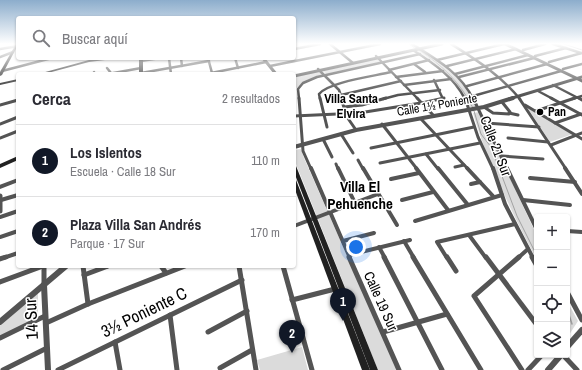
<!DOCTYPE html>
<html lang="es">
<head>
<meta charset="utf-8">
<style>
  body { margin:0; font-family:"Archivo Narrow",sans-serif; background:#f2f2f3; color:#2b2b33 }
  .controls { position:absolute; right:12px; bottom:12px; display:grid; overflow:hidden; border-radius:4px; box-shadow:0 1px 3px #0004 }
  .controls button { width:36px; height:36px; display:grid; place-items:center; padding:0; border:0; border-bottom:1px solid #e1e1e2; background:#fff; color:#2b2b33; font:20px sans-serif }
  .you { position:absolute; left:356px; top:247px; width:14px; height:14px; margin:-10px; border:3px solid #fff; border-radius:50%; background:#1a73e8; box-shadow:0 0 0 6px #1a73e833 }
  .badge { display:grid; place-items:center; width:26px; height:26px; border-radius:50%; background:#111827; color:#fff; font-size:13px; font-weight:700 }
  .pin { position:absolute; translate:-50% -33px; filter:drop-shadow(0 1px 2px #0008) }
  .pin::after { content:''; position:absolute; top:21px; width:14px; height:12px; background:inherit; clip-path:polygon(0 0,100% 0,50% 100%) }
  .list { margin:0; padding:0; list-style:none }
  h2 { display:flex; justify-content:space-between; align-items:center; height:52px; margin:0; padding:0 16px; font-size:17px }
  h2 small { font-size:13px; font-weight:400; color:#7c7c81 }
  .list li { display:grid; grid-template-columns:26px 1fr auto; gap:12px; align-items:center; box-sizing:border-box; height:72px; padding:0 16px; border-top:1px solid #e1e1e2 }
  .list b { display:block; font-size:15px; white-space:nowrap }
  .list p { margin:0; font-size:13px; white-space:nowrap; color:#7c7c81 }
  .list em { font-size:13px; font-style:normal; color:#7c7c81 }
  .icon { flex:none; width:22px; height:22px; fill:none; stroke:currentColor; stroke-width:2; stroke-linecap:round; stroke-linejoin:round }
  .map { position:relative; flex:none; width:582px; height:370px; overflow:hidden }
  .search { position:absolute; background:#fff; box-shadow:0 1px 3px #0004; left:16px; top:16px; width:280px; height:44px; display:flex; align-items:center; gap:10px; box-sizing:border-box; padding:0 14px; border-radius:4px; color:#7c7c81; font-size:15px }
  .panel { position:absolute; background:#fff; box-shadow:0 1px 3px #0004; left:16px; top:72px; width:280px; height:196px; border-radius:4px }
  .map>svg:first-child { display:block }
</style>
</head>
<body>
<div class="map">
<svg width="582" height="370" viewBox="0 0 582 370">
  <rect width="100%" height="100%" fill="#fff"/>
  <g fill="#dbdbdb">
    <path d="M419,49C446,66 462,78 477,107H470C457,79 442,67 417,51Z"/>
    <polygon points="377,59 380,62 326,74 323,71"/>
    <polygon points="319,71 322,75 307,80 295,89 296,114 294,114 294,77"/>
    <polygon points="527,107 573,134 550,142"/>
    <path d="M479,112L537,236V260C512,213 488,164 473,113Z"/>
    <polygon points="301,149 304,158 397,370 378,370 296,164 294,150"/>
    <polygon points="38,293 38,318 0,336 0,326"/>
    <polygon points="567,301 578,321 567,338 567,330 570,321 567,315"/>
    <polygon points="302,347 308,370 260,370 257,360"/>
  </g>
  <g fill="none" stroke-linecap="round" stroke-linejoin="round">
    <g stroke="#a2a2a2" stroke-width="1">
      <polyline points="409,44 416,49"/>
      <polyline points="564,44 582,50"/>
      <path d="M419,50C443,66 460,82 473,108"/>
      <polyline points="474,111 481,134 491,147 517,216 537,256"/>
    </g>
    <polyline stroke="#a2a2a2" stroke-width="1.5" points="567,309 572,324"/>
    <g stroke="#545454" stroke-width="2.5">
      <polyline points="330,44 353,63"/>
      <path d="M412,44C436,59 461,73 473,99"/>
      <path d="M451,44C478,61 499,74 520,99"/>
      <polyline points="553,44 581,53"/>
      <polyline points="0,49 18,46"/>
      <polyline points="294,49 320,44"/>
      <path d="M413,50C433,63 454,77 465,99"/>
      <polyline points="523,50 545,44"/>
      <polyline points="376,56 418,99"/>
      <polyline points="535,56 566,48"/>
      <polyline points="0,57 13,52"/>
      <polyline points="169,58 171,74"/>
      <polyline points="181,58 182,66"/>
      <polyline points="208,58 212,73"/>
      <polyline points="235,58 238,68"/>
      <polyline points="437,60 504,44"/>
      <polyline points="141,61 160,58"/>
      <polyline points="549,62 582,53"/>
      <polyline points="414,64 425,72"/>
      <polyline points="270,66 380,44"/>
      <polyline points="447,66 516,49"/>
      <polyline points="107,68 111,73"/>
      <polyline points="318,69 339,90 342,99"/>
      <polyline points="563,69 582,64"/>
      <polyline points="389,70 429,60"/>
      <polyline points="2,71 52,58"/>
      <polyline points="94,72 95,74"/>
      <polyline points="141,73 209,61"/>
      <polyline points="108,74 141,68"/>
      <polyline points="206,74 266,62"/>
      <polyline points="455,74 528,55"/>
      <polyline points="396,77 443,71"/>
      <polyline points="459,77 534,58"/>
      <polyline points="434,80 443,99"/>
      <polyline points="404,85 451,79"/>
      <polyline points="553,85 580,99"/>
      <polyline points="467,86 547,64"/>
      <polyline points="538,91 553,99"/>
      <polyline points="341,95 401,81"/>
      <polyline points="473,96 561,71"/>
      <polyline points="299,99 298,89 303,83 317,77 420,54"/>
      <path d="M320,99L319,94C328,82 375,76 391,72"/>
      <polyline points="383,99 398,95 440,90"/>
      <polyline points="572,99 582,96"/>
    </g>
    <g stroke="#545454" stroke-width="3">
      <polyline points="299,98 303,151 311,169"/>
      <polyline points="320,98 327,127"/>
      <polyline points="341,98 347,117 356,130"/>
      <polyline points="417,98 434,116"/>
      <polyline points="465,98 478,137 493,169"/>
      <polyline points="473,98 507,169"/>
      <polyline points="519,98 566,169"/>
      <polyline points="551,98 582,115"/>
      <polyline points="579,98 582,100"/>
      <polyline points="422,103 444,98"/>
      <polyline points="0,105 18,100"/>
      <polyline points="525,105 582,139"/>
      <polyline points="344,107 362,105 386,98"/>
      <polyline points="484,107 493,113 509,114 510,112 502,102"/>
      <polyline points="536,111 575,98"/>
      <polyline points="509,113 518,115"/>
      <polyline points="294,116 359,113 421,103"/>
      <polyline points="421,119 468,169"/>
      <polyline points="486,123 539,127"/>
      <polyline points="555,123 581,114"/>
      <polyline points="0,124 18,117"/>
      <polyline points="382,124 417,169"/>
      <polyline points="341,134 353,153"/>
      <polyline points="0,138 18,131"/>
      <polyline points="508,138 548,142"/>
      <polyline points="323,139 332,157"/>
      <polyline points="551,145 582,133"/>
      <polyline points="371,148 474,127"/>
      <polyline points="426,154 438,169"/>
      <polyline points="502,156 543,159"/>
      <polyline points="358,160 363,169"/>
      <polyline points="380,163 480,143"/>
      <polyline points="336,164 338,169"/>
      <polyline points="455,167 464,165"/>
    </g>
    <g stroke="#545454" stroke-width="4">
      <polyline points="311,168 350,258"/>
      <polyline points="338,168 355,203"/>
      <polyline points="363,168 397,225"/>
      <polyline points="416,168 448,210"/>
      <polyline points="438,168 468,205"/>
      <polyline points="467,168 493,196"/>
      <polyline points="493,168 505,204 533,258"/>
      <polyline points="507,168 537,230"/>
      <polyline points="565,168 582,194"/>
      <polyline points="530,178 575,182"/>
      <polyline points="391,179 419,173"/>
      <polyline points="471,184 480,182"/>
      <polyline points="0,187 18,180"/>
      <polyline points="1,200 18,195"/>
      <polyline points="402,200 433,192"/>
      <polyline points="523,200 570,205"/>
      <polyline points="0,217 18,211"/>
      <polyline points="415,221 502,195"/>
      <polyline points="294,226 378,194"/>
      <polyline points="567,231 582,232"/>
      <polyline points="469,235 486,258"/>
      <polyline points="0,237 18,231"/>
      <polyline points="343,241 374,233"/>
      <polyline points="404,241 414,258"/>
      <polyline points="379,247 385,258"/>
      <polyline points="349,255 410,240"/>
      <polyline points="3,258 18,253"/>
      <polyline points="447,258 437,242 515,224"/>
      <polyline points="518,258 528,249"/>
    </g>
    <g stroke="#545454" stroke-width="5">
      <polyline points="349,257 399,370"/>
      <polyline points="384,257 442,370"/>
      <polyline points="413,257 481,370"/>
      <polyline points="447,257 456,271"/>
      <polyline points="486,257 537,325"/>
      <polyline points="519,257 474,296 522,370"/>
      <polyline points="532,257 537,266"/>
      <polyline points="0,259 6,257"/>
      <polyline points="44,266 44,284"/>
      <polyline points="83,266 88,304"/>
      <polyline points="161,266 166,273"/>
      <polyline points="239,266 256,370"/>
      <polyline points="283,266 312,370"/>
      <polyline points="84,275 108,266"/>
      <polyline points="0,282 43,266"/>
      <polyline points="567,292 582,320"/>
      <polyline points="292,300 335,289"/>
      <polyline points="170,315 177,370"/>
      <polyline points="46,323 88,304 185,266"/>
      <polyline points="208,332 247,311"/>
      <polyline points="383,332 447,314"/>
      <polyline points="0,338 45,316"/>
      <polyline points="115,342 120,370"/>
      <polyline points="563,355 577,370"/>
      <polyline points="220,368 252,350"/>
      <polyline points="3,370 47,348"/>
      <polyline points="58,370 242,280"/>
      <polyline points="528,370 542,355"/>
    </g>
    <g stroke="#545454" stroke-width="3">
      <polyline points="505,44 582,81"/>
      <polyline points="263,58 276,74"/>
      <polyline points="294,76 442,44"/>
      <polyline points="509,99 582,77"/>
    </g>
    <polyline stroke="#545454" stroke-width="4" points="294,147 356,130 484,107 513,98"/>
    <polyline stroke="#545454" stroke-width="5" points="0,196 0,211"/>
    <g stroke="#545454" stroke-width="6">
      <polyline points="44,285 48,370"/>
      <polyline points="0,322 66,266"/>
      <polyline points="567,347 582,330"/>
      <polyline points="548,370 561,355"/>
    </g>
    <g fill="#212121" fill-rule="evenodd">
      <polygon points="16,44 18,44 18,45 2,75 0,76 0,72"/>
      <polygon points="105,58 115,58 113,59 89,62 44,74 38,74 89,60"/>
      <rect x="139" y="58" width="4" height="16"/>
      <polygon points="18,79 18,81 0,85 0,83"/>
      <polygon points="18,156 18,160 0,168 0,164"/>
      <polygon points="294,164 296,166 378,370 370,370 294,172"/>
      <polygon points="294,178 296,180 370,370 362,370 294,187"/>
    </g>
  </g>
  <linearGradient id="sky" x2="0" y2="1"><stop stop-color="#8cadcc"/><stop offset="0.46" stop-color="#fff"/><stop offset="1" stop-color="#fff" stop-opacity="0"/></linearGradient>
  <rect width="582" height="95" fill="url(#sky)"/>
  <circle fill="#000" stroke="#fff" stroke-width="1.5" cx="540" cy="112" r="4"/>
  <g text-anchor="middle" stroke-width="3" stroke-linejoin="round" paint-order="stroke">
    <g font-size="12" fill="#000" stroke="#fff">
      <text transform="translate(437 105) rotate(-10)" y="4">Calle 1½ Poniente</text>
    </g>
    <g font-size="12" font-weight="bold" fill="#000" stroke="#fff" text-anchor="start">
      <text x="548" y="116">Pan</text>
    </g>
    <g font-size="13" font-weight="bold" fill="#000" stroke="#fff">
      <text x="351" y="103">Villa Santa<tspan x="351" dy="15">Elvira</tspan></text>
    </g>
    <g font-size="14" fill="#000" stroke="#fff">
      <text transform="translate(496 146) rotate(69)" y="5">Calle 21 Sur</text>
      <text transform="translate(381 301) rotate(66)" y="5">Calle 19 Sur</text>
    </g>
    <g font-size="15" font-weight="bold" fill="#000" stroke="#fff">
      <text x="360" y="192">Villa El<tspan x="360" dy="17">Pehuenche</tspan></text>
    </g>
    <g font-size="17" fill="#000" stroke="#fff">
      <text transform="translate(144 312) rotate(-26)" y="6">3½ Poniente C</text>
      <text transform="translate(31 319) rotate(-93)" y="6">14 Sur</text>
    </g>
  </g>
</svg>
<div class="controls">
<button>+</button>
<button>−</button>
<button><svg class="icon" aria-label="locate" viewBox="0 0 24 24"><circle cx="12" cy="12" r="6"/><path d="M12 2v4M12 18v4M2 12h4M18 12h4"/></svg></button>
<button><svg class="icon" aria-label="layers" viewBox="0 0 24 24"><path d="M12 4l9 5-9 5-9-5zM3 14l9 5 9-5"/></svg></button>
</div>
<div class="you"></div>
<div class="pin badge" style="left:343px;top:321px">1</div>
<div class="pin badge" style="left:292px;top:353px">2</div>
<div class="search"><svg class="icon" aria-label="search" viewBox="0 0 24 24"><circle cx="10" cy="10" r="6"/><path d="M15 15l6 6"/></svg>Buscar aquí</div>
<section class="panel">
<h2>Cerca<small>2 resultados</small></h2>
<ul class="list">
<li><span class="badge">1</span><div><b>Los Islentos</b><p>Escuela · Calle 18 Sur</p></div><em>110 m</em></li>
<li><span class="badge">2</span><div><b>Plaza Villa San Andrés</b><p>Parque · 17 Sur</p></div><em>170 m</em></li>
</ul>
</section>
</div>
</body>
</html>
